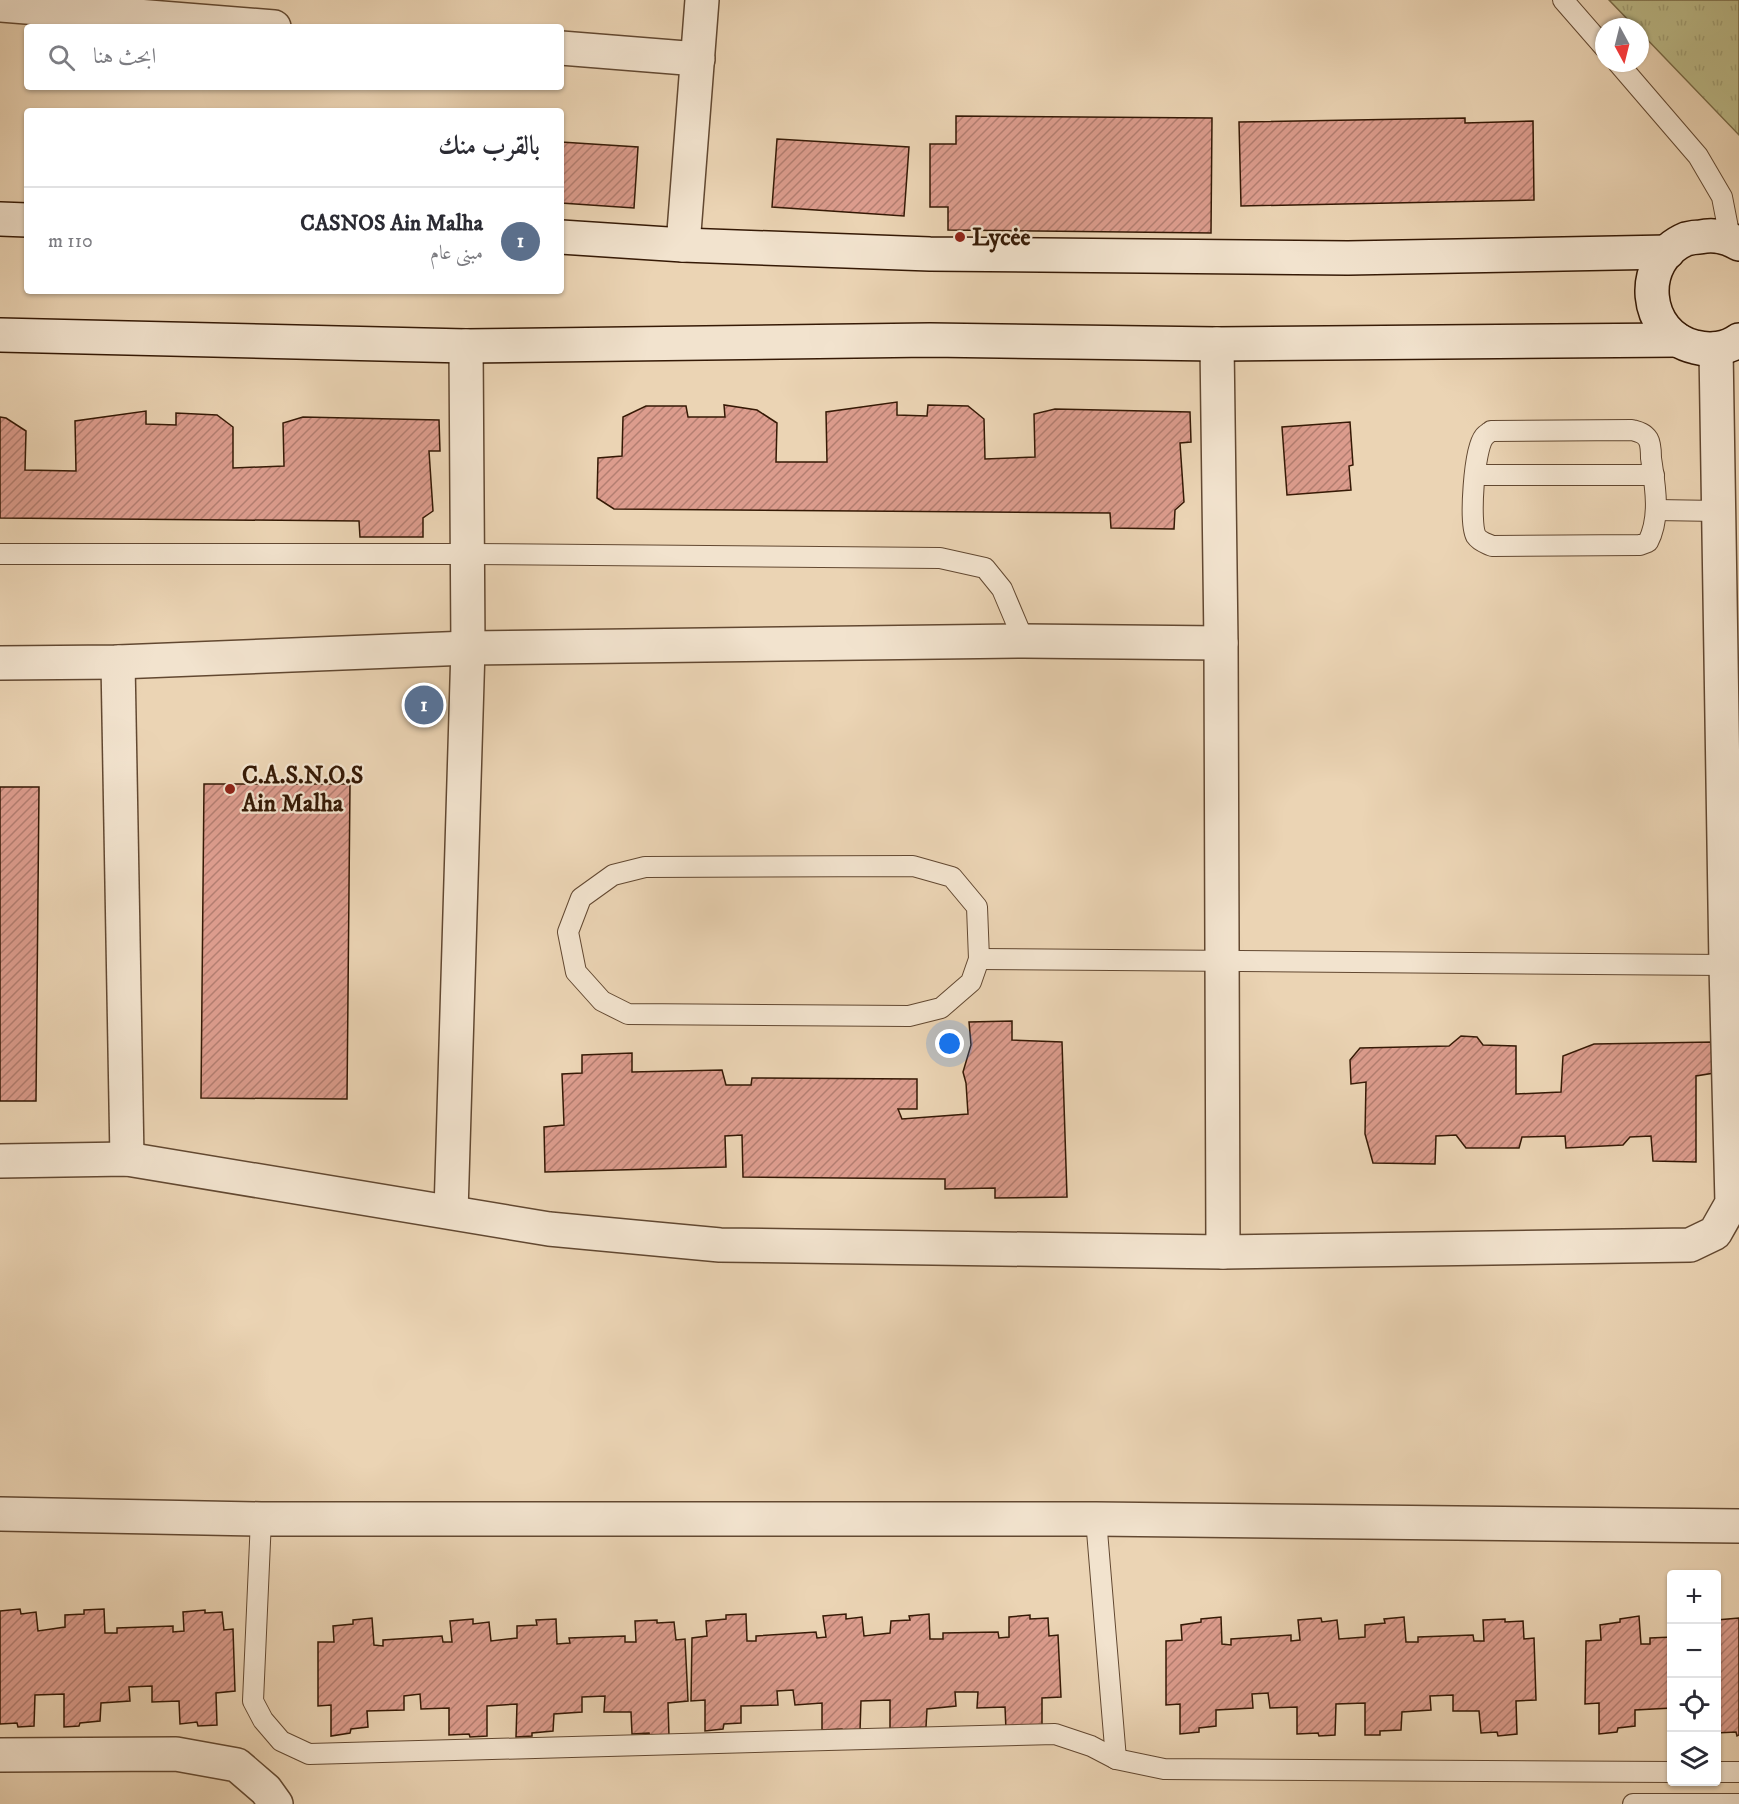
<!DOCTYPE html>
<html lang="ar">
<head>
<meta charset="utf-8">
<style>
  body { margin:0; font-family:"IM FELL DW Pica",Amiri,serif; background:#f7f7f7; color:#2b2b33; direction:rtl }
  .controls { position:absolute; right:18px; bottom:18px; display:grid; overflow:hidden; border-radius:6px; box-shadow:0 2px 4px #0004 }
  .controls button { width:54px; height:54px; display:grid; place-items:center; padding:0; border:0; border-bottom:2px solid #e1e1e2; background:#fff; color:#2b2b33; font:30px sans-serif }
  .compass { position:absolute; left:1595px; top:18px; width:54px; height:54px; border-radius:50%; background:#fff; box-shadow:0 2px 4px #0004; rotate:173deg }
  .you { position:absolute; left:950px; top:1044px; width:21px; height:21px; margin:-15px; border:4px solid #fff; border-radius:50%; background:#1a73e8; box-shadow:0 0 0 9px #1a73e833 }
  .badge { display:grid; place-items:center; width:39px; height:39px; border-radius:50%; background:#8f2418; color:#fff; font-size:20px; font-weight:700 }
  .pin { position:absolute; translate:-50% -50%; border:3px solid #fff; box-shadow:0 2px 6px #0006 }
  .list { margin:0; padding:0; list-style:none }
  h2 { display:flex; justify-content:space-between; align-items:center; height:78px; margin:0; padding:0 24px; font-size:26px }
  h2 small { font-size:20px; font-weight:400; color:#7c7c81 }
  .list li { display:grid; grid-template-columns:39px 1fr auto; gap:18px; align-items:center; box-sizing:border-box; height:108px; padding:0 24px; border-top:2px solid #e1e1e2 }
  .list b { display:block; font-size:22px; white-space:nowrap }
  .list p { margin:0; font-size:20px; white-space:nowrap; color:#7c7c81 }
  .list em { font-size:20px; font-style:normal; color:#7c7c81 }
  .icon { flex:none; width:33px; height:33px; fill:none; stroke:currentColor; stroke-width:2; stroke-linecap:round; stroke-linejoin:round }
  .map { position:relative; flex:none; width:1739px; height:1804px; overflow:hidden; direction:ltr }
  .search { position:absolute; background:#fff; box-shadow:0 2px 4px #0004; left:24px; top:24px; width:540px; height:66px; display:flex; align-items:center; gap:15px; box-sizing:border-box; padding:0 21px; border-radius:6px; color:#7c7c81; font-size:22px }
  .panel { position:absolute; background:#fff; box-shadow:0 2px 4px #0004; left:24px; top:108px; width:540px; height:186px; border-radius:6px; direction:rtl }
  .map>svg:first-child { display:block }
</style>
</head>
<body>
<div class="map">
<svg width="1739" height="1804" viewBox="0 0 1739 1804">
  <defs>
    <pattern id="grass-tufts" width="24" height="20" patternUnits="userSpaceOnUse" patternTransform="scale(1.5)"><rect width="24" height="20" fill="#bcbb89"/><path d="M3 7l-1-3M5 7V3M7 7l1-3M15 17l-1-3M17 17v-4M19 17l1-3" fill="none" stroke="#a2a075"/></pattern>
    <pattern id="building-hatch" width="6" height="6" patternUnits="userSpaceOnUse" patternTransform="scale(1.5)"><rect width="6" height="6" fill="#dc9c8d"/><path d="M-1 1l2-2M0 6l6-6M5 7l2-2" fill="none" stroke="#b37e71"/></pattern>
  </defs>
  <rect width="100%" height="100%" fill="#ebd4b4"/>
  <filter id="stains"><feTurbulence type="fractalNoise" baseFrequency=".00333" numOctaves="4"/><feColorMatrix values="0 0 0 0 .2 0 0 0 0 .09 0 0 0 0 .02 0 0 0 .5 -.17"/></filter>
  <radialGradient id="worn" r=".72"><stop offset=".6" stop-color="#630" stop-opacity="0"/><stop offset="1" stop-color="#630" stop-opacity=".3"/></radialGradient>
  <polygon fill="url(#grass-tufts)" stroke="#786a47" stroke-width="1.5" points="1609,0 1739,0 1739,135 1640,32 1640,27 1635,27"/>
  <g fill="url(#building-hatch)" stroke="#351905" stroke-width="1.5">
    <polygon points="956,116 1212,118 1211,233 948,230 948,207 930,207 930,144 956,144"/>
    <polygon points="1465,118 1465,123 1533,121 1534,200 1241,206 1239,122"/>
    <polygon points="777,139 909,147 904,216 772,207"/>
    <polygon points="561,142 638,147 634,208 561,203"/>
    <polygon points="897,402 897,415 927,416 928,405 968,406 984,419 985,459 1035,457 1034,414 1055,409 1190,412 1191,442 1180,443 1184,502 1175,510 1174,529 1111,528 1110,513 614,509 597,498 598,458 622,456 623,417 646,406 686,406 688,417 725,417 724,405 757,410 777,423 776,462 827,462 826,412"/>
    <polygon points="146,411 146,424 176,425 176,413 217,415 233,427 233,468 284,466 283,423 303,417 439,420 440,451 429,451 433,511 423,518 423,537 360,537 359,521 0,518 0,417 6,418 26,431 25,470 76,471 75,421"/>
    <polygon points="1350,422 1353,465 1349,466 1351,490 1287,495 1282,427"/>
    <polygon points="204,784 350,784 347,1099 201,1098"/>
    <polygon points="0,787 39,787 36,1101 0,1101"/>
    <polygon points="1012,1021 1012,1040 1062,1042 1067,1197 995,1198 995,1188 945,1189 945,1179 743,1177 742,1135 725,1136 726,1167 545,1172 544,1127 564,1125 562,1074 582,1073 582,1055 632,1053 632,1072 722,1070 726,1085 751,1085 752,1078 917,1079 917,1109 898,1109 902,1119 968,1114 966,1083 963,1072 971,1045 969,1022"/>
    <polygon points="1461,1036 1477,1037 1483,1045 1516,1046 1516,1094 1561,1092 1563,1056 1594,1044 1713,1042 1714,1073 1696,1076 1696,1162 1653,1161 1651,1136 1630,1137 1623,1145 1566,1148 1565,1136 1522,1137 1519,1148 1466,1148 1456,1135 1436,1136 1435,1164 1373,1163 1365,1134 1366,1082 1351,1084 1350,1060 1360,1048 1449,1046"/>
    <polygon points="20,1609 21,1614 36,1612 38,1631 65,1627 65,1615 84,1614 84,1610 104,1609 105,1633 117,1633 117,1628 173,1626 173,1632 184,1631 183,1612 205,1610 205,1613 222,1612 224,1630 233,1629 235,1691 216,1693 217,1725 198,1726 197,1722 180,1724 179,1701 152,1702 152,1686 129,1687 130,1701 101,1703 100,1721 80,1723 79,1726 64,1727 64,1694 35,1695 34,1726 18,1727 17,1723 0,1724 0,1611"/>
    <polygon points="746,1614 747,1641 756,1641 756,1636 816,1632 817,1638 826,1637 823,1616 846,1614 846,1619 862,1617 864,1636 890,1633 891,1621 910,1620 909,1616 929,1614 930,1639 943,1639 943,1633 998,1632 999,1638 1009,1637 1009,1617 1030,1615 1030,1619 1048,1618 1049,1636 1058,1635 1061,1697 1042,1698 1042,1731 1006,1730 1005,1707 977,1708 978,1692 955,1692 956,1706 927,1709 926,1727 905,1728 905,1732 890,1732 890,1700 861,1701 860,1731 843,1733 842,1729 822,1730 822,1703 795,1705 793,1690 777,1691 778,1705 741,1706 741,1723 724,1724 723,1729 705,1731 705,1700 691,1701 692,1638 707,1636 706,1621 726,1619 726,1615"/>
    <polygon points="1639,1616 1641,1644 1650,1644 1650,1638 1672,1637 1672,1708 1635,1710 1635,1726 1618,1728 1617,1732 1599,1734 1599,1703 1585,1704 1586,1641 1601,1640 1600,1625 1620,1622 1620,1619"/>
    <polygon points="1221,1617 1222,1644 1231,1645 1231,1639 1291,1635 1291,1641 1300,1640 1298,1620 1321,1618 1322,1622 1337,1620 1339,1639 1365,1637 1365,1625 1385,1623 1384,1619 1404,1617 1406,1642 1418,1642 1418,1637 1473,1635 1474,1641 1484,1641 1483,1620 1505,1619 1505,1622 1523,1621 1524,1639 1534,1638 1536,1700 1516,1701 1517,1734 1498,1736 1497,1732 1481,1733 1479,1711 1453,1711 1453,1695 1430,1696 1431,1710 1402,1712 1401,1730 1380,1731 1380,1735 1365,1735 1365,1703 1336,1704 1335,1735 1319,1736 1318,1733 1297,1734 1297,1707 1270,1708 1268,1693 1252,1694 1253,1708 1216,1710 1216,1726 1199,1728 1199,1732 1180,1734 1180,1704 1166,1705 1166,1641 1182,1640 1181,1625 1201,1622 1201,1619"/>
    <polygon points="372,1618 374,1645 383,1646 383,1640 442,1636 443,1642 452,1642 450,1621 473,1619 473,1624 489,1622 491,1641 517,1638 517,1626 537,1625 536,1620 556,1619 557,1644 570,1643 569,1638 625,1636 625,1642 636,1642 635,1621 657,1620 657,1623 674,1622 676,1640 685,1639 688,1701 668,1703 669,1736 650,1737 649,1733 632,1734 631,1712 604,1712 605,1696 582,1697 582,1712 554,1714 553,1731 532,1733 532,1736 516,1737 517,1704 487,1706 487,1736 470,1737 469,1734 449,1735 449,1708 421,1709 420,1694 404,1696 404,1710 367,1711 368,1727 351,1729 350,1733 331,1736 331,1705 318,1706 318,1642 334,1642 333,1626 353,1624 353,1620"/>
    <polygon points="1739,1618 1739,1735 1737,1736 1736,1732 1716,1733 1716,1640 1720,1640 1717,1620"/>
  </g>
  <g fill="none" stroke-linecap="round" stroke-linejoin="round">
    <g stroke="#624831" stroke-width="22">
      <g id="service">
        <polyline points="1563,0 1604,47"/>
        <polyline points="1618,63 1698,156 1722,197 1730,238"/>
        <path d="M1632,430C1639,432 1644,433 1648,439C1651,444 1651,452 1651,458C1655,485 1661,517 1648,542L1640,545L1492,546C1486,543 1480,542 1476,536C1469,523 1474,449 1484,437C1484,436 1490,432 1491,431Z"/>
        <polyline points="1475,475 1654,475"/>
        <polyline points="1656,510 1718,511"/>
        <polyline points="0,554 468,554 940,558 985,568 1002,589 1024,641"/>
        <polygon points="913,866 952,877 977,907 979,959 971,982 941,1008 909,1016 628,1014 602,1001 576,972 568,932 581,898 613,875 645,867"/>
        <polyline points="979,959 1726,965"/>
        <polyline points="261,1519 253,1701 263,1720 281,1741 309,1754 1055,1734 1091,1746 1116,1759 1164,1769 1672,1772"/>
        <polyline points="1096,1519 1116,1759"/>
        <polyline points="1716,1772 1739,1772"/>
        <polyline points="1633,1804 1739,1804"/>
      </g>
    </g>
    <g stroke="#624831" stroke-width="36">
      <g id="minor">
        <polyline points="0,5 274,27"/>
        <polyline points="561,48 698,59"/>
        <polyline points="683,245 702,0"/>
        <polyline points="1217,344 1221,643 1223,1252"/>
        <polyline points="118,662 127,1159"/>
        <polyline points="0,663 118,662 468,648 1024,641 1221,643"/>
        <polyline points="0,1161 127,1159 549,1229 720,1245 1223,1252 1690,1245 1715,1233 1732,1203 1726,965 1716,349"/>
        <polyline points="451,1212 468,648 466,346"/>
        <polyline points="0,1514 261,1519 1096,1519 1739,1526"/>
        <polyline points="0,1755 176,1754 237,1765 266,1790 276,1804"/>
      </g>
    </g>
    <g stroke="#351905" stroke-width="36">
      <g id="secondary">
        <polyline points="0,219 27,220"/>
        <polyline points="561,237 683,245 930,254 1348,258 1668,252"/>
        <path d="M1739,244C1727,237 1713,234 1700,237C1696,237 1690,238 1686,239C1636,260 1643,335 1695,347C1710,351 1727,349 1739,340"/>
        <polyline points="0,335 466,346 930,340 1217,344 1678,340"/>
      </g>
    </g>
    <use href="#service" stroke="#f2e3ce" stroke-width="20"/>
    <use href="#minor" stroke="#f2e3ce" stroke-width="33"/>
    <use href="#secondary" stroke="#f2e3ce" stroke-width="33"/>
  </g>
  <g fill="#8f2418" stroke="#f2e3ce" stroke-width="2">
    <circle cx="960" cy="237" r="6"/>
    <circle cx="230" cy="789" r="6"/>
  </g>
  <g text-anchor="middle" stroke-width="4.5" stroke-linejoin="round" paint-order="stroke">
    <g font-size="24" font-weight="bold" fill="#351905" stroke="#f2e3ce" text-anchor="start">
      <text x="972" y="245">Lycėe</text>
      <text x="242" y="783">C.A.S.N.O.S<tspan x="242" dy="28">Ain Malha</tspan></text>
    </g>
  </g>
  <rect width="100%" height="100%" filter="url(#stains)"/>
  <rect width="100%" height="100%" fill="url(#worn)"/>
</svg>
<div class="controls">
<button>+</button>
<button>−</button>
<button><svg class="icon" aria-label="locate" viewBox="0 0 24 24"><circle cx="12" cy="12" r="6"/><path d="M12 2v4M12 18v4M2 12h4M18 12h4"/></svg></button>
<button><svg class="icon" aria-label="layers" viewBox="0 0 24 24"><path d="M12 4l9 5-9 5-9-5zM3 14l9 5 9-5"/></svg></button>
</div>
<svg class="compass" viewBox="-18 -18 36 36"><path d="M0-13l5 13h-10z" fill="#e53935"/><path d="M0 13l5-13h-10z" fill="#7c7c81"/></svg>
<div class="you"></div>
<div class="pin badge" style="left:424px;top:705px;background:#5c6f8a">1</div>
<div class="search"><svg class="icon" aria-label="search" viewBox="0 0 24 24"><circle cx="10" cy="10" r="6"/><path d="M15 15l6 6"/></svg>ابحث هنا</div>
<section class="panel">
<h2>بالقرب منك<small></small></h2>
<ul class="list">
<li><span class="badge" style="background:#5c6f8a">1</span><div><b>CASNOS Ain Malha</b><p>مبنى عام</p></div><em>110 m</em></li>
</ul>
</section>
</div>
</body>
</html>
